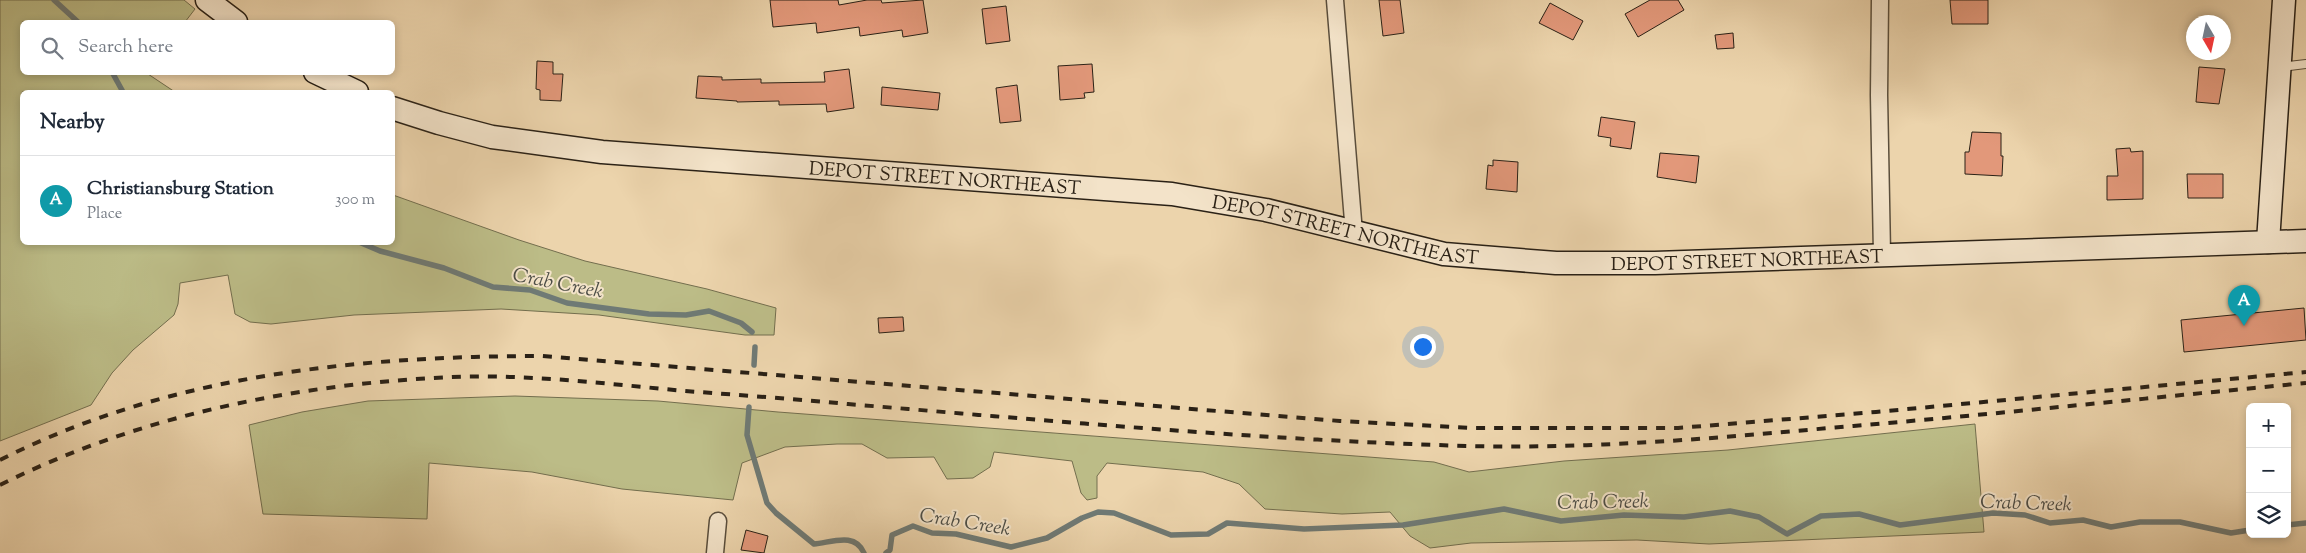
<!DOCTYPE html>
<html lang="en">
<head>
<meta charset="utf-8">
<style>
  body { margin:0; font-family:"Sorts Mill Goudy",serif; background:#f2f2f3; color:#1f2937 }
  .controls { position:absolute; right:15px; bottom:15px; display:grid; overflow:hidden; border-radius:8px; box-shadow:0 2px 8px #0003 }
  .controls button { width:45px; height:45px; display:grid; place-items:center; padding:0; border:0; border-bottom:1px solid #e0e1e3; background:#fff; color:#1f2937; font:25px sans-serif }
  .compass { position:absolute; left:2186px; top:15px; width:45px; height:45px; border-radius:50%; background:#fff; box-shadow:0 2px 8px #0003; rotate:171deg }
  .you { position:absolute; left:1422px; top:346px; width:18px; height:18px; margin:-12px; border:4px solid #fff; border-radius:50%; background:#1a73e8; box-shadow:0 0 0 8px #1a73e833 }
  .badge { display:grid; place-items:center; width:32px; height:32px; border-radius:50%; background:#0b8043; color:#fff; font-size:16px; font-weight:700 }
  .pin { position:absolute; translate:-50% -41px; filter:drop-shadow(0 1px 2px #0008) }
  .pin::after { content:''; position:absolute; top:26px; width:18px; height:15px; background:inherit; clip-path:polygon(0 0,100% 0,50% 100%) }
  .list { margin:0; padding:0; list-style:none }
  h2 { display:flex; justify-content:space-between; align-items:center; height:65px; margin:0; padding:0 20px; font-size:21px }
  h2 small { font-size:16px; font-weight:400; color:#747a83 }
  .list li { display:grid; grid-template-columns:32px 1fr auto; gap:15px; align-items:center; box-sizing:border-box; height:90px; padding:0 20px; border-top:1px solid #e0e1e3 }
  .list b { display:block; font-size:19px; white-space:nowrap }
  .list p { margin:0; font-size:16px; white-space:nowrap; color:#747a83 }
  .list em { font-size:16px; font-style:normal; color:#747a83 }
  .icon { flex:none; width:28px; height:28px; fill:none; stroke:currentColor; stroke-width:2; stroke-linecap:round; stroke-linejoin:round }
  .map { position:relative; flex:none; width:2306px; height:553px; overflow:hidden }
  .search { position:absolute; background:#fff; box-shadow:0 2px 8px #0003; left:20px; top:20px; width:375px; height:55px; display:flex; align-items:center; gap:12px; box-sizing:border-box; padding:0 18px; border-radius:8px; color:#747a83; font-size:19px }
  .panel { position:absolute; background:#fff; box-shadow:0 2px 8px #0003; left:20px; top:90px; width:375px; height:155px; border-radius:8px }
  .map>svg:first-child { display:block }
</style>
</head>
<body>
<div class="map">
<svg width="2306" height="553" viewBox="0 0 2306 553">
  <rect width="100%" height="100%" fill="#ecd4ac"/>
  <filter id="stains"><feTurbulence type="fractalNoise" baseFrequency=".004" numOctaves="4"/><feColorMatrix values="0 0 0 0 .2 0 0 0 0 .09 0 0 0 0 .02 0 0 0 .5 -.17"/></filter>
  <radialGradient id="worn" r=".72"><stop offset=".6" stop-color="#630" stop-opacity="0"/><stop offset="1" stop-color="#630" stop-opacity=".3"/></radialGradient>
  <g fill="#bcbc87" stroke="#736e4e">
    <polygon points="0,0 184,0 195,9 185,22 22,22 22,72 149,73 148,74 175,92 22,92 22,242 392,242 393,195 519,240 585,261 707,289 776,308 774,335 745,335 599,315 501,309 354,315 271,324 250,322 235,314 228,275 180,283 178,304 174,315 133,350 112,373 91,405 0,441"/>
    <polygon points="515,396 658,401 778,412 1434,462 1469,472 1564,461 1728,450 1975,424 1984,532 1709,544 1637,540 1471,543 1430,548 1410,536 1390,512 1342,514 1265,509 1239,484 1203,472 1107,463 1097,476 1097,498 1087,500 1081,493 1072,461 994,452 990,467 973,478 947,479 934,457 887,458 862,444 837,444 785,447 742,463 733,500 622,489 532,472 429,463 427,519 263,514 249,425 302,412 368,401"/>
  </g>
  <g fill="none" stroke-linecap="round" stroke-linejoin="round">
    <g stroke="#6f7a75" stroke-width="5.5">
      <polyline points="54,0 78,22"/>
      <polyline points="112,72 123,92"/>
      <polyline points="359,242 380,251 444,268 493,287 530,290 567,303 649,314 686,315 709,311 741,323 752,332"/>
      <polyline points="754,365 755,347"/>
      <path d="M749,407L747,435L767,503L776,513L814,544C833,542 855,532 864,553"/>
      <polyline points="2287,525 2306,523"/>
      <polyline points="886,553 890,550 892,535 913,526 932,533 956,534 1011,547 1047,538 1082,518 1098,512 1114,513 1171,535 1208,534 1227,523 1304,529 1403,525 1504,509 1561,521 1624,515 1684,517 1730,511 1759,517 1787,534 1821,516 1859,514 1900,525 1993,513 2025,515 2050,523 2083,520 2111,527 2140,522 2180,522 2231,533 2250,530"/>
    </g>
  </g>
  <g fill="#e2987a" stroke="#2a2116">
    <polygon points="770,0 838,0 839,5 867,0 881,0 882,3 923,0 928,33 903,37 902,30 860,36 859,27 817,33 816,23 773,27"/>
    <polygon points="1379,0 1400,0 1404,33 1383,36"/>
    <polygon points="1650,0 1678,0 1684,10 1638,37 1625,14"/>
    <polygon points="1950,0 1988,0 1988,24 1952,24"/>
    <polygon points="1550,3 1583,21 1573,40 1539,23"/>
    <polygon points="1006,6 1010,41 986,44 982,9"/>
    <polygon points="1733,33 1734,48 1717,49 1715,35"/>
    <polygon points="537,61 553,62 553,74 563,74 561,101 540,100 540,90 536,89"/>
    <polygon points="1092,64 1094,92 1084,93 1085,98 1060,100 1058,66"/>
    <polygon points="2199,67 2225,69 2219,104 2196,102"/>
    <polygon points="849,69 854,108 827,112 826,104 779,105 779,101 737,102 737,101 696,98 698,76 722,77 722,80 761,79 761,83 825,82 824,72"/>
    <polygon points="1017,85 1021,121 1000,123 996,88"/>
    <polygon points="882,87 940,93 938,110 881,105"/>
    <polygon points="1601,117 1635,122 1631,149 1610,146 1611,138 1598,136"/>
    <polygon points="1972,132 2001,133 2001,156 2003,156 2002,176 1965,174 1965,152 1969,152"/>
    <polygon points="2130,148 2131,152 2143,151 2143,199 2107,200 2107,176 2118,176 2116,149"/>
    <polygon points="1660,153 1699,156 1696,183 1657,177"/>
    <polygon points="1493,160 1518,162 1517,192 1486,189 1488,165 1493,166"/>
    <polygon points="2187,174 2223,174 2223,198 2188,198"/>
    <polygon points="2304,308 2306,340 2184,352 2181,320"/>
    <polygon points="903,317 904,331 879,333 878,318"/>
    <polygon points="746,530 768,536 764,553 741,550"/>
  </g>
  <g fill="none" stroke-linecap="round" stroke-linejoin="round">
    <g stroke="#5a4e3c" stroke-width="10">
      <polyline id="lane" points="2281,67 2306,64"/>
    </g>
    <g stroke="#5a4e3c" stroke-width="19">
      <g id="street">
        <polyline points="1335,0 1354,233"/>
        <polyline points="1880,0 1879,95 1882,254"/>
        <polyline points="715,553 718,521"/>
      </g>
    </g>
    <g stroke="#2a2116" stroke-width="25">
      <g id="secondary">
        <polyline points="207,0 236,22"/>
        <polyline points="315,72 357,92"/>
        <path id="s1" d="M392,108L439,123L492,137L602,152L1172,194L1266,210L1444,254L1556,263H1655L2306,241"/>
        <polyline points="2268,242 2284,0"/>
      </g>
    </g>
    <use href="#lane" stroke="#f3e3c9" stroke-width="8"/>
    <use href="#street" stroke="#f3e3c9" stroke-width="16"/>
    <use href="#secondary" stroke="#f3e3c9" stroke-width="22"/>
    <g stroke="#2a2116" stroke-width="4" stroke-dasharray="9 9" stroke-linecap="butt">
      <path d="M0,460C168,375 356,356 542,356L1340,421L1474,428H1678L1876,412L2306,372"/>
      <path d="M0,485C140,415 296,384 452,377C529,374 608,384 685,391C739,395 794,399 848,404C1054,421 1260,440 1467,446C1588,449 1708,439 1829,428C1988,415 2147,398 2306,383"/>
    </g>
  </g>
  <g text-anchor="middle" stroke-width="4" stroke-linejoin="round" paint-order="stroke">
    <g font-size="19" fill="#2a2116" stroke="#f3e3c9">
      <text dy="7" stroke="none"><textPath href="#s1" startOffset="559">DEPOT STREET NORTHEAST</textPath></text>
      <text dy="7" stroke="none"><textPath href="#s1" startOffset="964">DEPOT STREET NORTHEAST</textPath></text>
      <text dy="7" stroke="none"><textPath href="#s1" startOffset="1369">DEPOT STREET NORTHEAST</textPath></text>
    </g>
    <g font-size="20" font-style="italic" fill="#4c4d46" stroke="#f3e3c9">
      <text transform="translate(558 282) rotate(11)" y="7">Crab Creek</text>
      <text transform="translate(1603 501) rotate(-1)" y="7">Crab Creek</text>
      <text transform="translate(2026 502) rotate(2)" y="7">Crab Creek</text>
      <text transform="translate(965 521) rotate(9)" y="7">Crab Creek</text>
    </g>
  </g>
  <rect width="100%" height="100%" filter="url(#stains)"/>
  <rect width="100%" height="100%" fill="url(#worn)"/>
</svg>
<div class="controls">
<button>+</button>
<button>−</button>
<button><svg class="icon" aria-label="layers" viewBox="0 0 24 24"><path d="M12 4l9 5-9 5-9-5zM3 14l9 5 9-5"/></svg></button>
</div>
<svg class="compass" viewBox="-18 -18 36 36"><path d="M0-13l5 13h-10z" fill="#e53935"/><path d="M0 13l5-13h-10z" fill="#747a83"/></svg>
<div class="you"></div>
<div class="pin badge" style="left:2244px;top:326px;background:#0f9aa8">A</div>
<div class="search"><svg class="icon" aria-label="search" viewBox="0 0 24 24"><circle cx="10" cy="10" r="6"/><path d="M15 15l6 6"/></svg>Search here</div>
<section class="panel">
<h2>Nearby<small></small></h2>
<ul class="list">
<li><span class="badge" style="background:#0f9aa8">A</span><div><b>Christiansburg Station</b><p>Place</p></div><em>300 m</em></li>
</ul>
</section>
</div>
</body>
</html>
